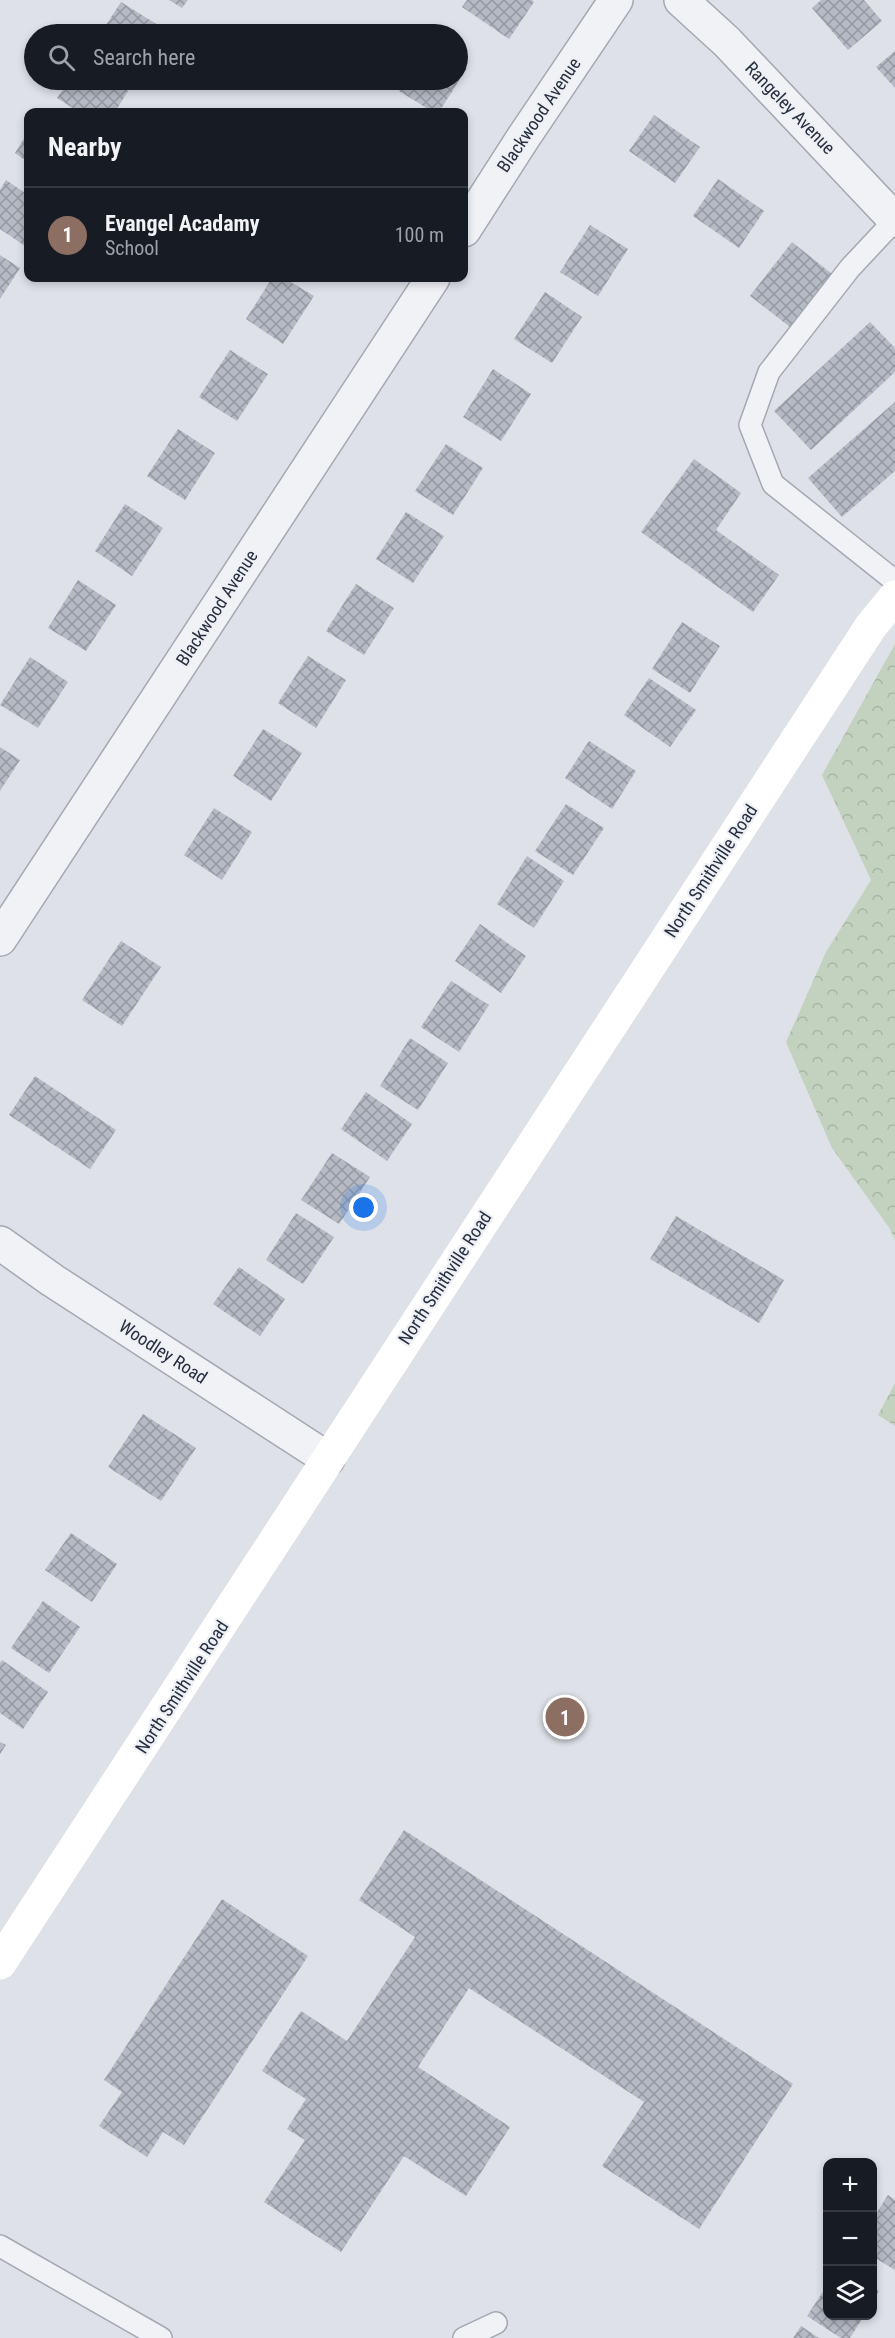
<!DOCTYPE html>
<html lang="en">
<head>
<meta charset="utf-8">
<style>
  body { margin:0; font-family:"Roboto Condensed",sans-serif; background:#242831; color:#f1f3f6 }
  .controls { position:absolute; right:18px; bottom:18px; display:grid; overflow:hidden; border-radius:12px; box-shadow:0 3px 9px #0003 }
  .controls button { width:54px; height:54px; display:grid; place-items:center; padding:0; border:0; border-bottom:2px solid #363941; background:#171b24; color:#f1f3f6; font:30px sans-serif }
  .you { position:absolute; left:364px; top:1208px; width:21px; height:21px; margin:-15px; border:4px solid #fff; border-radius:50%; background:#1a73e8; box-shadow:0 0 0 9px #1a73e833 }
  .badge { display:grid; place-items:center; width:39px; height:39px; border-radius:50%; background:#cd434b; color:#fff; font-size:20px; font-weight:700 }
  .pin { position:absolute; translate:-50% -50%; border:3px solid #fff; box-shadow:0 2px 6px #0006 }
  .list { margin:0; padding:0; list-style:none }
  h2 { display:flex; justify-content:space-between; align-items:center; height:78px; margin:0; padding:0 24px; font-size:26px }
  h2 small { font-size:20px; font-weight:400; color:#9ea1a6 }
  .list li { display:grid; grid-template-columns:39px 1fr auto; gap:18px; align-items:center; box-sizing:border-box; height:96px; padding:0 24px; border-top:2px solid #363941 }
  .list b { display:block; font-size:22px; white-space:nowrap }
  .list p { margin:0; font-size:20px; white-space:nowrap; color:#9ea1a6 }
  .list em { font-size:20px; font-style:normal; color:#9ea1a6 }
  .icon { flex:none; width:33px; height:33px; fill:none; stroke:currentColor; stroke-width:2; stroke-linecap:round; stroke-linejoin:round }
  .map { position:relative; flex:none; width:895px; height:2338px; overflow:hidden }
  .search { position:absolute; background:#171b24; box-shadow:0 3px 9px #0003; left:24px; top:24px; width:444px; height:66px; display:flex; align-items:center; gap:15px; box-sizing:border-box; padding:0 21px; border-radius:33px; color:#9ea1a6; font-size:22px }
  .panel { position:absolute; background:#171b24; box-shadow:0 3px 9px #0003; left:24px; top:108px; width:444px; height:174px; border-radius:12px }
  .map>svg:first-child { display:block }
</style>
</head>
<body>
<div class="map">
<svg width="895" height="2338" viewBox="0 0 895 2338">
  <defs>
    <pattern id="forest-crowns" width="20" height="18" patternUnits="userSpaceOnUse" patternTransform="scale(1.5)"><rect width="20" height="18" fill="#c2d2bf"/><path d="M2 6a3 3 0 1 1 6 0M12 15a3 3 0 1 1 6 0" fill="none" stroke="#a7b5a5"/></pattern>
    <pattern id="building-cross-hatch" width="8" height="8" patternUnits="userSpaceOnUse" patternTransform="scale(1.5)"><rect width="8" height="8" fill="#b6bac5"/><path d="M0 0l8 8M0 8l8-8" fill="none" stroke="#9498a1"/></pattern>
  </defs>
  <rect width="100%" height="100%" fill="#dee1e8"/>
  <g fill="url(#forest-crowns)">
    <polygon points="895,644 895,1240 890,1229 832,1148 786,1042 826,952 871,880 822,775"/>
    <polygon points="895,1383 895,1426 878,1415"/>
  </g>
  <g fill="url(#building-cross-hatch)">
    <polygon points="169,0 188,0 182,8"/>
    <polygon points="467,0 532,0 534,2 509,39 462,7"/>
    <polygon points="821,0 864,0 882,21 848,50 812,8"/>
    <polygon points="121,2 169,32 167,34 100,34"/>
    <polygon points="895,51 895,88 876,67"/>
    <polygon points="458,62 467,68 439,112 433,112 399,91 407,80 458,80"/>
    <polygon points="69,80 111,80 128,91 115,112 79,112 57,98"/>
    <polygon points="654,115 700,147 675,183 629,151"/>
    <polygon points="28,132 28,162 15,153"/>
    <polygon points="718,179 764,211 739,248 693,216"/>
    <polygon points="6,180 28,195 28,248 0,229 0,190"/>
    <polygon points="590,225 628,249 598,296 560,272"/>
    <polygon points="792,242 832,274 790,327 750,296"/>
    <polygon points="0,255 20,268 0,299"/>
    <polygon points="272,278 284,278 314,296 283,344 246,319"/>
    <polygon points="545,292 582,317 552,363 514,339"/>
    <polygon points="870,322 895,348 895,372 811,450 774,411"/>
    <polygon points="230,350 268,374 237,421 199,397"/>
    <polygon points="493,369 531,394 501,441 463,417"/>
    <polygon points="895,402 895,471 842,517 808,478"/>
    <polygon points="178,429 215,453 185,500 147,476"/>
    <polygon points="446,444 483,468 453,515 415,491"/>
    <polygon points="694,459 741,493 716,530 779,575 753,612 641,532"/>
    <polygon points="125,504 163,528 132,576 95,551"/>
    <polygon points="406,512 444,536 413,583 376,559"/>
    <polygon points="78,580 116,605 86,651 48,628"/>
    <polygon points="356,584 394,608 364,655 326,631"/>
    <polygon points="682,622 720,646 690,693 652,669"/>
    <polygon points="308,656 346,680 316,728 278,703"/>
    <polygon points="30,657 68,682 38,728 0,705"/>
    <polygon points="649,678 696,710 670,747 624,715"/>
    <polygon points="263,729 302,753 271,801 233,776"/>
    <polygon points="589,741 636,771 612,809 565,778"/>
    <polygon points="0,747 20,760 0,791"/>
    <polygon points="566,804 604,828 573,875 535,851"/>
    <polygon points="214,808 252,832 222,880 184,855"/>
    <polygon points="527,856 564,881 534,928 497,904"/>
    <polygon points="480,924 526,956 501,993 455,961"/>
    <polygon points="121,941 161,967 122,1026 82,1000"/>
    <polygon points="451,981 489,1005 459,1052 421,1027"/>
    <polygon points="410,1038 448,1063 418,1110 380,1086"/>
    <polygon points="35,1076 116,1130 90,1169 9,1115"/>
    <polygon points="366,1092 412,1124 387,1161 341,1129"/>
    <polygon points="332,1153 370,1177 339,1224 301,1200"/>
    <polygon points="296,1213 334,1237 303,1284 266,1260"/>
    <polygon points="676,1216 784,1280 759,1323 650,1259"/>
    <polygon points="239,1267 285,1299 260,1336 213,1304"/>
    <polygon points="143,1414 196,1448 161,1501 108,1467"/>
    <polygon points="71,1533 117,1564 92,1602 45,1570"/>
    <polygon points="43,1601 80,1627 49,1673 11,1648"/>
    <polygon points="2,1660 48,1692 23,1729 0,1713 0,1663"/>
    <polygon points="0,1742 6,1745 0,1754"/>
    <polygon points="404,1830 793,2084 699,2229 602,2166 644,2102 469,1988 418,2067 510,2127 466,2196 404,2156 341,2252 264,2202 305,2140 287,2129 306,2099 262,2071 301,2011 347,2041 415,1937 359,1900"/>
    <polygon points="222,1899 308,1956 184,2145 163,2132 147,2157 99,2126 122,2092 104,2080"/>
    <polygon points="888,2195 895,2200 895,2270 872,2256 872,2220"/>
    <polygon points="828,2284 828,2316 864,2316 850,2338 841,2338 807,2316"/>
    <polygon points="872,2288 879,2291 872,2302"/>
    <polygon points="801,2326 819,2338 793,2338"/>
  </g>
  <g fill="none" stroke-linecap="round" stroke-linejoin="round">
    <g stroke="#a3a8b2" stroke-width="24">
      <g id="lane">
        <polyline points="895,220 850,268 769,372 750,425 773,484 895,581"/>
        <polyline points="0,2246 161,2338"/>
        <polyline points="464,2338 496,2323"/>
      </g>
    </g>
    <g stroke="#a3a8b2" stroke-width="36">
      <g id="street">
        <polyline points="681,0 727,42 895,220"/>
        <polyline points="464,230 523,138 616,0"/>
        <polyline points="0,939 433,278"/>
        <polyline points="0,1243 52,1280 328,1459"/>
      </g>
    </g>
    <use href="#lane" stroke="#f1f2f6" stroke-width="21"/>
    <use href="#street" stroke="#f1f2f6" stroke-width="33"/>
    <polyline stroke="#fff" stroke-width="33" points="0,1963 871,626 895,597"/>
  </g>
  <g text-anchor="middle" stroke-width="4.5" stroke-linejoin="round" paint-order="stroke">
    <g font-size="18" fill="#272e3f" stroke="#eef0f5">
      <text transform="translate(790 108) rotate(46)" y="6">Rangeley Avenue</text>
      <text transform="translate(539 115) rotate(-56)" y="6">Blackwood Avenue</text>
      <text transform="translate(217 608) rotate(-57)" y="6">Blackwood Avenue</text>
      <text transform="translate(711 871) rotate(-57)" y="6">North Smithville Road</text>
      <text transform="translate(445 1278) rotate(-57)" y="6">North Smithville Road</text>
      <text transform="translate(163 1352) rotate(33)" y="6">Woodley Road</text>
      <text transform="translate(182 1687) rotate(-57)" y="6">North Smithville Road</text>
    </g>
  </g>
</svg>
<div class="controls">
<button>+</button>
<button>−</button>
<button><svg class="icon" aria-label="layers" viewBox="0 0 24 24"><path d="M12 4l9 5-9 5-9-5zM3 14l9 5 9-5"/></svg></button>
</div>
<div class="you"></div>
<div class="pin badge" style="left:565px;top:1717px;background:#8d6e63">1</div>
<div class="search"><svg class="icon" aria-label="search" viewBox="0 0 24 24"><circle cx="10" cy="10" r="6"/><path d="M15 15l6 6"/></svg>Search here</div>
<section class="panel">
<h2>Nearby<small></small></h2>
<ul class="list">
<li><span class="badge" style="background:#8d6e63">1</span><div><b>Evangel Acadamy</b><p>School</p></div><em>100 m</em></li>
</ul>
</section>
</div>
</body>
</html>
